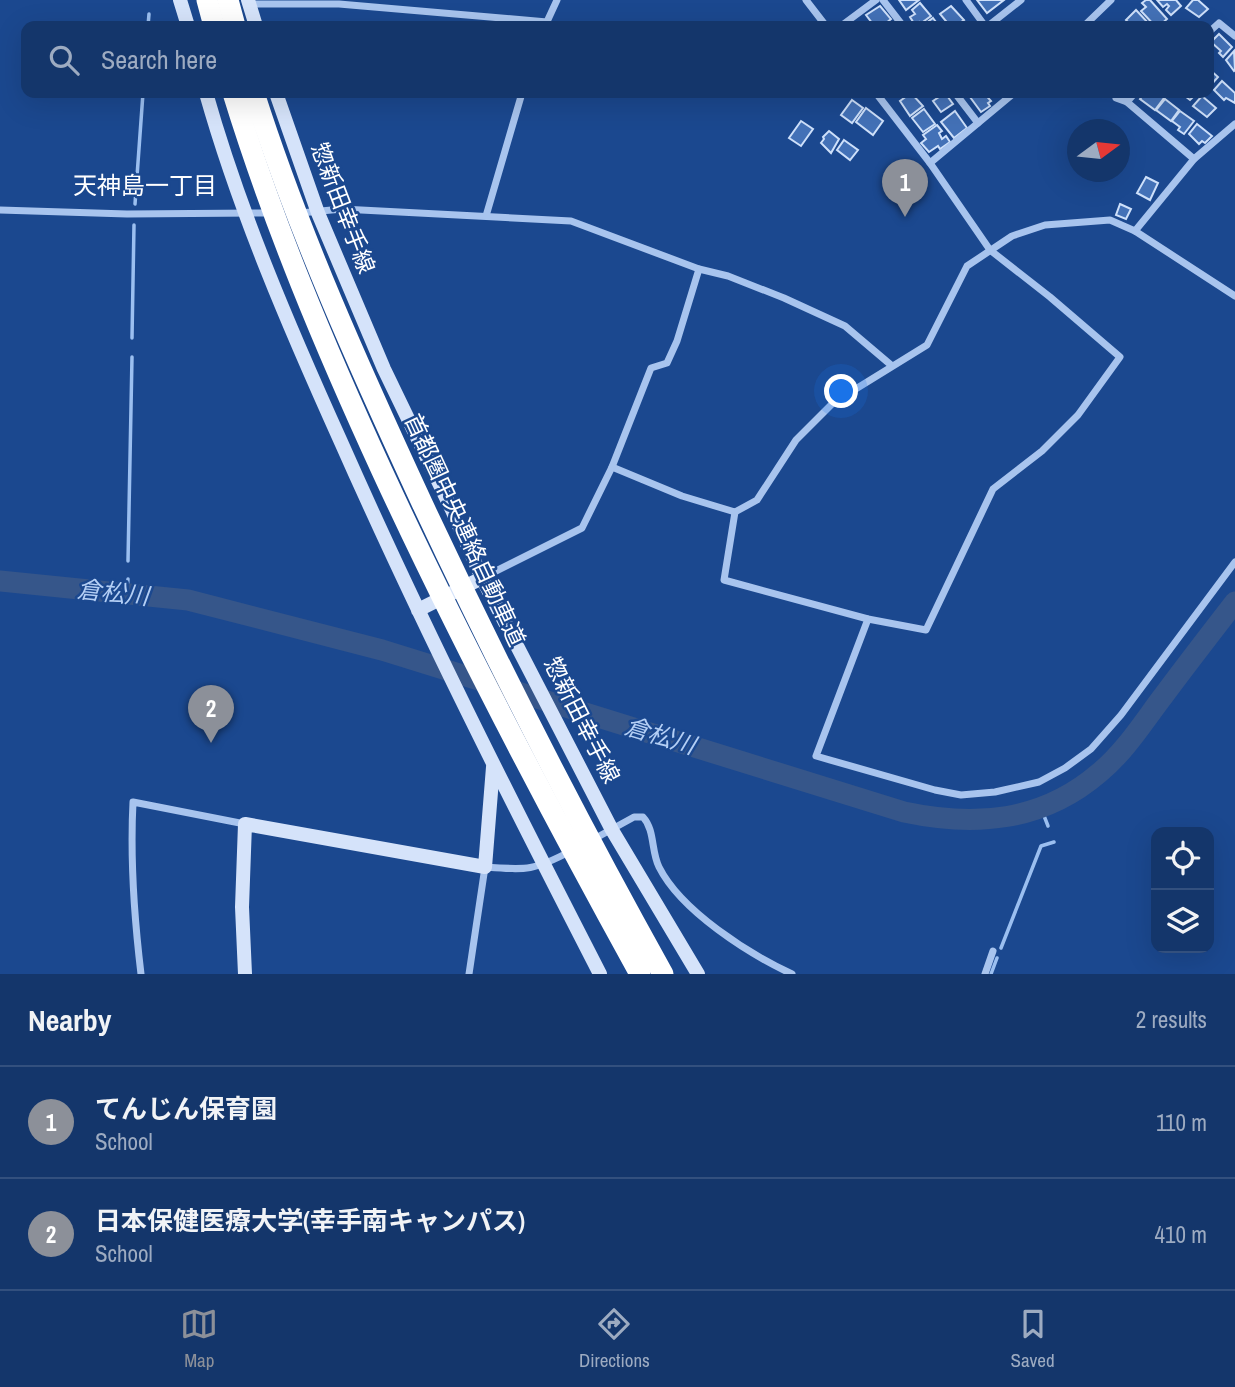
<!DOCTYPE html>
<html lang="en">
<head>
<meta charset="utf-8">
<style>
  body { margin:0; font-family:"Archivo Narrow","Noto Sans JP",sans-serif; background:#214173; color:#f1f3f6 }
  .controls { position:absolute; right:21px; bottom:21px; display:grid; overflow:hidden; border-radius:14px; box-shadow:0 7px 28px #0002 }
  .controls button { width:63px; height:63px; display:grid; place-items:center; padding:0; border:0; border-bottom:2px solid #33507e; background:#14366b; color:#f1f3f6; font:35px sans-serif }
  .compass { position:absolute; left:1067px; top:119px; width:63px; height:63px; border-radius:50%; background:#14366b; box-shadow:0 7px 28px #0002; rotate:75deg }
  .you { position:absolute; left:842px; top:392px; width:24px; height:24px; margin:-18px; border:5px solid #fff; border-radius:50%; background:#1a73e8; box-shadow:0 0 0 10px #1a73e833 }
  .badge { display:grid; place-items:center; width:46px; height:46px; border-radius:50%; background:#8c9099; color:#fff; font-size:23px; font-weight:700 }
  .pin { position:absolute; translate:-50% -58px; filter:drop-shadow(0 2px 4px #0008) }
  .pin::after { content:''; position:absolute; top:37px; width:24px; height:21px; background:inherit; clip-path:polygon(0 0,100% 0,50% 100%) }
  .list { margin:0; padding:0; list-style:none }
  h2 { display:flex; justify-content:space-between; align-items:center; height:91px; margin:0; padding:0 28px; font-size:30px }
  h2 small { font-size:23px; font-weight:400; color:#9dabc1 }
  .list li { display:grid; grid-template-columns:46px 1fr auto; gap:21px; align-items:center; box-sizing:border-box; height:112px; padding:0 28px; border-top:2px solid #33507e }
  .list b { display:block; font-size:26px; white-space:nowrap }
  .list p { margin:0; font-size:23px; white-space:nowrap; color:#9dabc1 }
  .list em { font-size:23px; font-style:normal; color:#9dabc1 }
  .icon { flex:none; width:38px; height:38px; fill:none; stroke:currentColor; stroke-width:2; stroke-linecap:round; stroke-linejoin:round }
  .map { position:relative; flex:none; width:1235px; height:974px; overflow:hidden }
  .search { position:absolute; background:#14366b; box-shadow:0 7px 28px #0002; left:21px; right:21px; top:21px; height:77px; display:flex; align-items:center; gap:18px; box-sizing:border-box; padding:0 24px; border-radius:14px; color:#9dabc1; font-size:26px }
  .sheet { height:315px; background:#14366b }
  nav { display:flex; justify-content:space-around; align-items:center; box-sizing:border-box; height:98px; border-top:2px solid #33507e; background:#14366b; font-size:19px; color:#9dabc1 }
  nav a { display:grid; justify-items:center; gap:4px }
  nav .on { color:#8c9099 }
  .map>svg:first-child { display:block }
</style>
</head>
<body>
<div class="map">
<svg width="1235" height="974" viewBox="0 0 1235 974">
  <rect width="100%" height="100%" fill="#1b488f"/>
  <g fill="none" stroke-linecap="round" stroke-linejoin="round">
    <g stroke="#9bbff0" stroke-width="3.5">
      <polyline points="148,26 149,14"/>
      <polyline points="135,204 143,93"/>
      <polyline points="132,338 134,225"/>
      <polyline points="128,561 132,357"/>
      <polyline points="127,593 128,579"/>
      <polyline points="1041,808 1048,826"/>
      <polyline points="1001,948 1041,846 1054,842"/>
      <polyline points="991,974 997,958"/>
    </g>
    <path stroke="#36568a" stroke-width="21" d="M0,581L188,600L382,650L904,812C975,827 1042,822 1099,773C1125,752 1144,721 1164,695C1187,664 1211,633 1235,602"/>
  </g>
  <g fill="#4371b7" stroke="#cee0fa" stroke-width="2">
    <polygon points="899,0 919,0 906,10"/>
    <polygon points="977,0 1004,0 987,13"/>
    <polygon points="1146,0 1150,0 1167,19 1159,26 1155,26 1141,11 1146,7 1142,3"/>
    <polygon points="1157,0 1176,0 1181,6 1171,15 1166,10 1169,6 1167,4 1163,7"/>
    <polygon points="1193,0 1198,0 1208,9 1199,17 1186,8"/>
    <polygon points="920,3 931,16 920,24 919,22 915,25 910,17 915,14 912,10"/>
    <polygon points="880,6 891,19 886,23 888,25 869,26 872,23 866,15"/>
    <polygon points="951,6 964,20 955,26 950,26 940,14"/>
    <polygon points="1136,10 1151,26 1132,26 1126,20"/>
    <polygon points="933,18 939,26 922,26"/>
    <polygon points="1219,34 1232,47 1223,57 1219,53 1221,51 1211,42"/>
    <polygon points="1234,51 1235,70 1234,71 1226,60"/>
    <polygon points="1209,69 1218,77 1210,86 1209,85"/>
    <polygon points="1222,81 1235,93 1235,103 1226,98 1224,100 1214,90"/>
    <polygon points="911,93 923,106 910,116 900,101"/>
    <polygon points="945,93 953,104 941,112 933,101"/>
    <polygon points="976,93 984,93 991,101 988,103 990,106 981,112 970,97"/>
    <polygon points="1145,93 1157,93 1164,98 1155,110 1140,99"/>
    <polygon points="1181,93 1197,93 1190,100"/>
    <polygon points="1202,96 1216,108 1207,117 1193,106"/>
    <polygon points="1165,99 1179,110 1171,121 1156,110"/>
    <polygon points="852,100 863,108 852,123 841,115"/>
    <polygon points="866,108 883,121 873,135 856,122"/>
    <polygon points="924,109 935,124 923,132 912,118"/>
    <polygon points="955,111 967,128 954,138 941,122"/>
    <polygon points="1180,111 1194,121 1184,134 1178,130 1180,127 1172,121"/>
    <polygon points="801,121 813,129 801,146 789,138"/>
    <polygon points="1197,124 1212,136 1205,143 1202,141 1199,144 1189,134"/>
    <polygon points="937,125 942,131 939,133 942,139 946,136 950,142 940,149 938,146 929,152 921,143 926,139 923,135"/>
    <polygon points="829,131 839,139 831,153 821,143 824,139 823,137"/>
    <polygon points="844,140 858,150 850,160 837,150"/>
    <polygon points="1146,177 1158,183 1150,200 1137,193"/>
    <polygon points="1120,204 1131,209 1126,219 1116,215"/>
  </g>
  <g fill="none" stroke-linecap="round" stroke-linejoin="round">
    <g stroke="#a8c4ee" stroke-width="7">
      <polyline points="806,0 826,26"/>
      <polyline points="883,0 903,26"/>
      <polyline points="966,0 985,26"/>
      <polyline points="249,4 339,4 547,22"/>
      <polyline points="545,26 557,0"/>
      <polyline points="841,26 876,0"/>
      <polyline points="988,26 1021,0"/>
      <polyline points="1084,26 1111,0"/>
      <polyline points="1209,32 1219,23 1235,36"/>
      <polyline points="955,93 978,123"/>
      <polyline points="1116,98 1127,102 1194,159"/>
      <polyline points="1127,102 1135,93"/>
      <polyline points="930,163 1014,93"/>
      <polyline points="0,210 127,214 271,213"/>
      <polyline points="300,213 342,209 571,221 699,269 728,276 784,298 845,326 891,365"/>
      <polyline points="486,216 522,93"/>
      <polyline points="1135,231 1194,159 1235,124"/>
      <polyline points="612,467 682,496 735,512 757,500 796,440 833,403 927,345 967,266 1012,236 1045,225 1110,220 1135,231 1235,296"/>
      <polyline points="735,512 724,580 868,619 926,630 993,489 1042,451 1078,415 1120,357 1050,297 990,250 930,163 876,93"/>
      <polyline points="482,578 582,528 612,467 651,368 667,363 677,341 699,269"/>
      <polyline points="868,619 816,756 935,790 961,795 995,792 1039,782 1065,768 1091,749 1121,715 1235,562"/>
      <path d="M594,839L634,817H643C655,830 651,851 659,867C681,911 749,954 792,974"/>
      <path d="M141,974C134,916 130,860 133,802L245,824"/>
      <path d="M469,974L485,867C527,870 533,871 571,851"/>
      <polyline points="985,974 993,951"/>
    </g>
    <g stroke="#d5e3fa" stroke-width="14">
      <polyline points="180,0 188,26"/>
      <polyline points="248,0 256,26"/>
      <path d="M206,93C240,213 290,329 341,442C421,623 510,799 600,974"/>
      <polyline points="276,93 318,213 384,369 452,510 482,578 612,830 698,974"/>
      <polyline points="418,610 482,578"/>
      <polyline points="245,974 242,907 245,824 485,867 493,767"/>
    </g>
    <g stroke="#fff" stroke-width="21">
      <polyline points="207,0 214,26"/>
      <polyline points="228,0 235,26"/>
    </g>
    <g stroke="#fff" stroke-width="21">
      <path d="M233,93C273,223 325,347 382,471C461,642 549,809 640,974"/>
      <path d="M254,93C299,234 360,369 422,503C497,663 577,820 663,974"/>
    </g>
  </g>
  <g text-anchor="middle" stroke-width="5" stroke-linejoin="round" paint-order="stroke">
    <g font-size="23" fill="#fff" stroke="#1b488f">
      <text transform="translate(343 208) rotate(69)" y="8">惣新田幸手線</text>
      <text transform="translate(465 530) rotate(65)" y="8">首都圏中央連絡自動車道</text>
      <text transform="translate(582 720) rotate(63)" y="8">惣新田幸手線</text>
    </g>
    <g font-size="24" fill="#fff" stroke="#1b488f">
      <text x="145" y="194">天神島一丁目</text>
    </g>
    <g font-size="24" font-style="italic" fill="#b4cff5" stroke="#1b488f">
      <text transform="translate(113 593) rotate(6)" y="8">倉松川</text>
      <text transform="translate(660 736) rotate(17)" y="8">倉松川</text>
    </g>
  </g>
</svg>
<div class="controls">
<button><svg class="icon" aria-label="locate" viewBox="0 0 24 24"><circle cx="12" cy="12" r="6"/><path d="M12 2v4M12 18v4M2 12h4M18 12h4"/></svg></button>
<button><svg class="icon" aria-label="layers" viewBox="0 0 24 24"><path d="M12 4l9 5-9 5-9-5zM3 14l9 5 9-5"/></svg></button>
</div>
<svg class="compass" viewBox="-18 -18 36 36"><path d="M0-13l5 13h-10z" fill="#e53935"/><path d="M0 13l5-13h-10z" fill="#9dabc1"/></svg>
<div class="you"></div>
<div class="pin badge" style="left:905px;top:217px">1</div>
<div class="pin badge" style="left:211px;top:743px">2</div>
<div class="search"><svg class="icon" aria-label="search" viewBox="0 0 24 24"><circle cx="10" cy="10" r="6"/><path d="M15 15l6 6"/></svg>Search here</div>
</div>
<section class="sheet">
<h2>Nearby<small>2 results</small></h2>
<ul class="list">
<li><span class="badge">1</span><div><b>てんじん保育園</b><p>School</p></div><em>110 m</em></li>
<li><span class="badge">2</span><div><b>日本保健医療大学(幸手南キャンパス)</b><p>School</p></div><em>410 m</em></li>
</ul>
</section>
<nav>
<a class="on"><svg class="icon" aria-label="map" viewBox="0 0 24 24"><path d="M3 6l6-2 6 2 6-2v14l-6 2-6-2-6 2zM9 4v14M15 6v14"/></svg>Map</a>
<a><svg class="icon" aria-label="directions" viewBox="0 0 24 24"><path d="M12 3l9 9-9 9-9-9zM9 14v-3h6M13 9l2 2-2 2"/></svg>Directions</a>
<a><svg class="icon" aria-label="saved" viewBox="0 0 24 24"><path d="M7 4h10v16l-5-4-5 4z"/></svg>Saved</a>
</nav>
</body>
</html>
